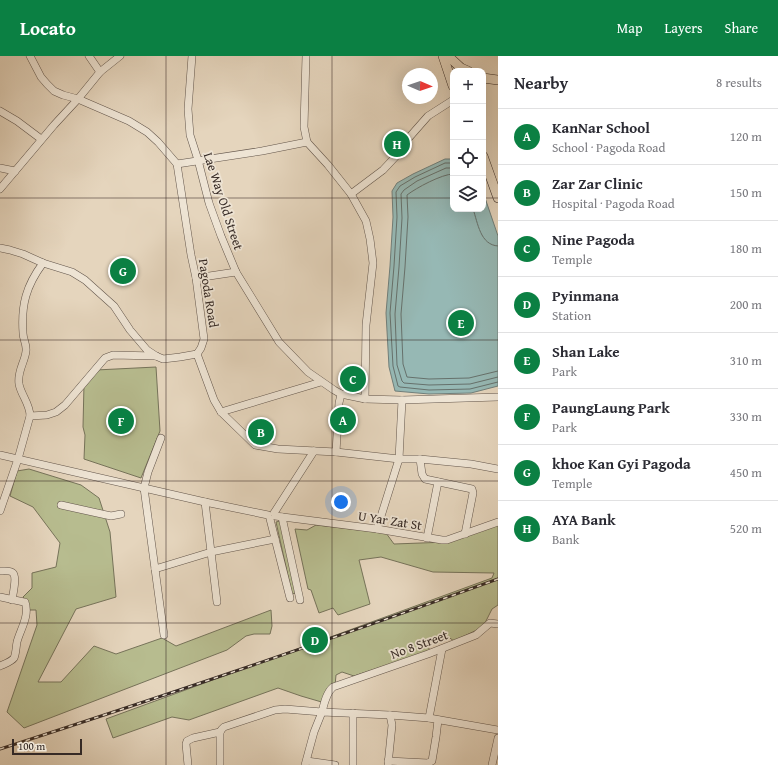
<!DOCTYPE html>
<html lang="en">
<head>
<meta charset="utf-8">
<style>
  body { margin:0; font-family:"Gentium Book Plus",serif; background:#f2f2f3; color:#2b2b33 }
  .controls { position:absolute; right:12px; top:12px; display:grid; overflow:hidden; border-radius:8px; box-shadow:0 4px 16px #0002 }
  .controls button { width:36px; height:36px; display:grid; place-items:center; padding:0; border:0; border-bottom:1px solid #e1e1e2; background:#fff; color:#2b2b33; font:20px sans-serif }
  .compass { position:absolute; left:402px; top:12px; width:36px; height:36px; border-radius:50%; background:#fff; box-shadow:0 4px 16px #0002; rotate:92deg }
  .scale { position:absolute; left:12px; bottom:10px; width:70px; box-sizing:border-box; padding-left:4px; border:2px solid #362a25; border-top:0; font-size:11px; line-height:14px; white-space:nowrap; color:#362a25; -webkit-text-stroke:3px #eee4d4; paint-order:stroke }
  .you { position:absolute; left:341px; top:446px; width:14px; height:14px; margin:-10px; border:3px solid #fff; border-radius:50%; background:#1a73e8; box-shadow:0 0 0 6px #1a73e833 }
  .badge { display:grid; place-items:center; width:26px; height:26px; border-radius:50%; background:#0b8043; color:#fff; font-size:13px; font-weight:700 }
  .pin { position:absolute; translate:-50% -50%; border:2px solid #fff; box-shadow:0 1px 4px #0006 }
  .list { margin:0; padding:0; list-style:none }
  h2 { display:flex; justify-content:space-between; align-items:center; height:52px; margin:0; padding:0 16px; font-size:17px }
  h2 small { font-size:13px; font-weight:400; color:#7c7c81 }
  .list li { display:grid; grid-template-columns:26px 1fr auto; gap:12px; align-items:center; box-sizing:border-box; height:56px; padding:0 16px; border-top:1px solid #e1e1e2 }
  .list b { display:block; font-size:15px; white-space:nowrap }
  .list p { margin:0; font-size:13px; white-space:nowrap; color:#7c7c81 }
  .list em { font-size:13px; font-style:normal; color:#7c7c81 }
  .icon { flex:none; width:22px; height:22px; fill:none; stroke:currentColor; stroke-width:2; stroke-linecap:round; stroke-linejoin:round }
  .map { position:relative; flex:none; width:498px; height:709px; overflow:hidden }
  header { display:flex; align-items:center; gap:24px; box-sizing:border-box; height:56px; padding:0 20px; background:#0b8043; color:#fff }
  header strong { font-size:19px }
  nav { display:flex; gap:22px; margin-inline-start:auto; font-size:14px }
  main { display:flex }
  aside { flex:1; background:#fff }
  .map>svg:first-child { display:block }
</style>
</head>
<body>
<header>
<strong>Locato</strong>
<nav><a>Map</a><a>Layers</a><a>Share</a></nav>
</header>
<main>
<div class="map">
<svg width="498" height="709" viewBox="0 0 498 709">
  <rect width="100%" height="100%" fill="#e5d5bd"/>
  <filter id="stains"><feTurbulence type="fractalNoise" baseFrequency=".005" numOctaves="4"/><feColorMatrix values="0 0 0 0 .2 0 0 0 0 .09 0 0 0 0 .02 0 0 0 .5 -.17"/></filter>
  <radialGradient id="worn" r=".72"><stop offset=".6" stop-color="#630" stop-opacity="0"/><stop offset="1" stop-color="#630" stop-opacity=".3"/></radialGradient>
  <g fill="#b7bc8f" stroke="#76735a">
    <polygon points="156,311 160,375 141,422 84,403 85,379 83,371 84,328 96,314"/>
    <polygon points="29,413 81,429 99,442 110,476 116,541 76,553 38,626 61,626 94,590 116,598 162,582 176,590 271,554 272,570 270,578 254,578 246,580 227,594 24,672 7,656 37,569 36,554 28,554 27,547 23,541 32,532 32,517 56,511 60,487 33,451 10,440 17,415"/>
    <polygon points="280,465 296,537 292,538 276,466"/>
    <polygon points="498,468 498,549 492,553 483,571 454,585 444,578 423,585 431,595 354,620 342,616 336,619 335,630 325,647 301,640 278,632 189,664 172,661 113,682 106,663 492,522 494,517 433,516 381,501 359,504 370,548 338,559 333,552 319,557 311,534 308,533 295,473 307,474 316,469 386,477 394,488 448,486"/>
  </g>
  <polygon fill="#96b8b4" stroke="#707f7b" points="445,103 453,103 453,153 483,153 483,136 498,180 498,330 471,337 429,338 395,335 389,311 386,257 390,210 393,161 392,135 397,127 413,118"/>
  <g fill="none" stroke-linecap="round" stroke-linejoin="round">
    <g stroke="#66716c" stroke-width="1">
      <polyline points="453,107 445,107 415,121 400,130 396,136 397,161 394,210 390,257 393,310 398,330 400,331 429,334 470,333 498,326"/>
      <polyline points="453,112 446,112 417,125 404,134 401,138 402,162 399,211 395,258 397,309 402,325 404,327 429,329 470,328 498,321"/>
      <path d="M453,118C442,118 416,132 407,139L408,161L405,211L401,258L403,308L407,321L429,323L469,322L498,315"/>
      <path d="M473,153C478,167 480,189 498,190"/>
    </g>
    <g stroke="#62554b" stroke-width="8">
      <g id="minor">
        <polyline points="30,0 41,21 47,28 54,35 63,39 78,43 129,65 147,76 158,86 177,108 191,199 196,222 204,283 201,292 197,298 214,344 221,356 255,389 278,393 336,396 399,403 420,403 471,408 498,413"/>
        <polyline points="89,0 100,16"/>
        <polyline points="192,0 188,53 190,79 198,104 209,147 221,180 236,216 279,286 308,316 334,334 341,338 365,343 402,344 498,341"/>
        <polyline points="306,0 304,71 307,86"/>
        <polyline points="0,55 17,65 41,83"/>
        <polyline points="177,108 262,95 307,86 328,109 351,138 366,165 370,183 373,207 366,269 365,343"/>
        <polyline points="0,112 15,115"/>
        <polyline points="0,133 54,69 78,43 100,16 120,0"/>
        <polyline points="351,138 383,114 398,98 406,85 428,60 453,44"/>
        <polyline points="0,192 10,194 23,198 43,207 72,216 85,224 114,250 130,274 147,294 156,300 163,303 180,301 197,298"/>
        <polyline points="196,222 236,216"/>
        <polyline points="221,356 321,326"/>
        <polyline points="30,360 47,359 56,356 65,349 105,302 113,299 156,300"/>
        <polyline points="161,382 148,416 144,432 164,579"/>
        <polyline points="336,396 339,347 341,338"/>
        <polyline points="0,399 205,446 268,459"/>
        <polyline points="420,403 422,418 425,423 472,433 473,437 465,478"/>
        <polyline points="205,446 217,546"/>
        <polyline points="61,449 111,460 121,458"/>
        <path d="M0,455L18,403L30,360C30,348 21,339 19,328C17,315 25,306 26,295C27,289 23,283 23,277C21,249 26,230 43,207"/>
        <polyline points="274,457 314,395"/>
        <polyline points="275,460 377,473 442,484 447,484 498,466"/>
        <polyline points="282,461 300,544"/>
        <polyline points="270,463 290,542"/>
        <polyline points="377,473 399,403 402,344"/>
        <polyline points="427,482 438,426"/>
        <polyline points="155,513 211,496 275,483"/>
        <path d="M0,515C4,515 10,514 13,517C17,521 13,538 12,544"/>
        <path d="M0,541L24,546H25C30,560 20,574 17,586C16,591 16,598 14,602C11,606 4,608 0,610"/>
        <polyline points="353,657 353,709"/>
        <polyline points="429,662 442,593"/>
        <polyline points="307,705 335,709"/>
        <polyline points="388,705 428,707 432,705 436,681 438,664"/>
        <polyline points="188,709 186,688 187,685 193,682 220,676"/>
        <path d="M220,709V676L222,673L224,671L275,654L285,653L322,656C324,648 326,637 333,631L428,598L476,579L490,567L498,568"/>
        <polyline points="305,709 314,676 322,656 390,659 429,662 498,674"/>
        <polyline points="388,709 392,669 390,659"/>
        <polyline points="492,709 498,682"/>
      </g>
    </g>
    <g stroke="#362a25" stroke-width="10">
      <g id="major">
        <polyline points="443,0 453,30"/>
        <polyline points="448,0 461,12 468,15"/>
        <polyline points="483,22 498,24"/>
        <polyline points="483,100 498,142"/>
      </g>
    </g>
    <use href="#minor" stroke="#eee4d4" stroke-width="7"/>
    <use href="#major" stroke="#e5d5bd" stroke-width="9"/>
    <g stroke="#362a25" stroke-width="3">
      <path id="rail" d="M0,693C167,639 333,583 498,523"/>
    </g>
    <use href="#rail" stroke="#eee4d4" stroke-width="1.5" stroke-dasharray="4.5" stroke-linecap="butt"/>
  </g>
  <path fill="none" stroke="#362a25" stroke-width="1" stroke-opacity="0.55" d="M166,0V709M332,0V709M0,142H453M483,142H498M0,284H498M0,425H498M0,567H498"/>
  <g text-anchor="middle" stroke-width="3.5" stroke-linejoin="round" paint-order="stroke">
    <g font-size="13" fill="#362a25" stroke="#eee4d4">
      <text transform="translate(224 145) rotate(72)" y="5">Lae Way Old Street</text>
      <text transform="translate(209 237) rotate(81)" y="5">Pagoda Road</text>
      <text transform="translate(390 464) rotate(9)" y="5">U Yar Zat St</text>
      <text transform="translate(419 588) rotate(-20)" y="5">No 8 Street</text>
    </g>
  </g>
  <rect width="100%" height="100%" filter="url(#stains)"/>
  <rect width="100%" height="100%" fill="url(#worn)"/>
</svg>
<div class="controls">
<button>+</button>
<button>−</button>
<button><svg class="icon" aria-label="locate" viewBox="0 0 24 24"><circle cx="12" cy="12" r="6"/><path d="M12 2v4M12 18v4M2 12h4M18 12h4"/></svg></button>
<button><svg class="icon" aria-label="layers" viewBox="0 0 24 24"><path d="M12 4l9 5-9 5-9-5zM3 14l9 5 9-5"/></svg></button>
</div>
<svg class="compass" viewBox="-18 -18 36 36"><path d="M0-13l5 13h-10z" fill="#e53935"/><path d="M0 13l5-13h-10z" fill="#7c7c81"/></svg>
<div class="scale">100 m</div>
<div class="you"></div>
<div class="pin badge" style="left:343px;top:364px">A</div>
<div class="pin badge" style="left:261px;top:376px">B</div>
<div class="pin badge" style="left:353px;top:323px">C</div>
<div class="pin badge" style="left:315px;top:584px">D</div>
<div class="pin badge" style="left:461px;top:267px">E</div>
<div class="pin badge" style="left:121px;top:365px">F</div>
<div class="pin badge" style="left:123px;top:215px">G</div>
<div class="pin badge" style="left:397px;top:88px">H</div>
</div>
<aside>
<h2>Nearby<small>8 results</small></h2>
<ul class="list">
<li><span class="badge">A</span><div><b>KanNar School</b><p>School · Pagoda Road</p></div><em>120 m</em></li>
<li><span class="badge">B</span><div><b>Zar Zar Clinic</b><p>Hospital · Pagoda Road</p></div><em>150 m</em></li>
<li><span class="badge">C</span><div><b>Nine Pagoda</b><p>Temple</p></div><em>180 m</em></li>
<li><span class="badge">D</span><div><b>Pyinmana</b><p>Station</p></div><em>200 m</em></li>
<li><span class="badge">E</span><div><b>Shan Lake</b><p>Park</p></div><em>310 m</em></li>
<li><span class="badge">F</span><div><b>PaungLaung Park</b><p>Park</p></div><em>330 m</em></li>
<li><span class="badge">G</span><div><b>khoe Kan Gyi Pagoda</b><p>Temple</p></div><em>450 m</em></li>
<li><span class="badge">H</span><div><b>AYA Bank</b><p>Bank</p></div><em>520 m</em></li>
</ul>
</aside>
</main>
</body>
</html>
